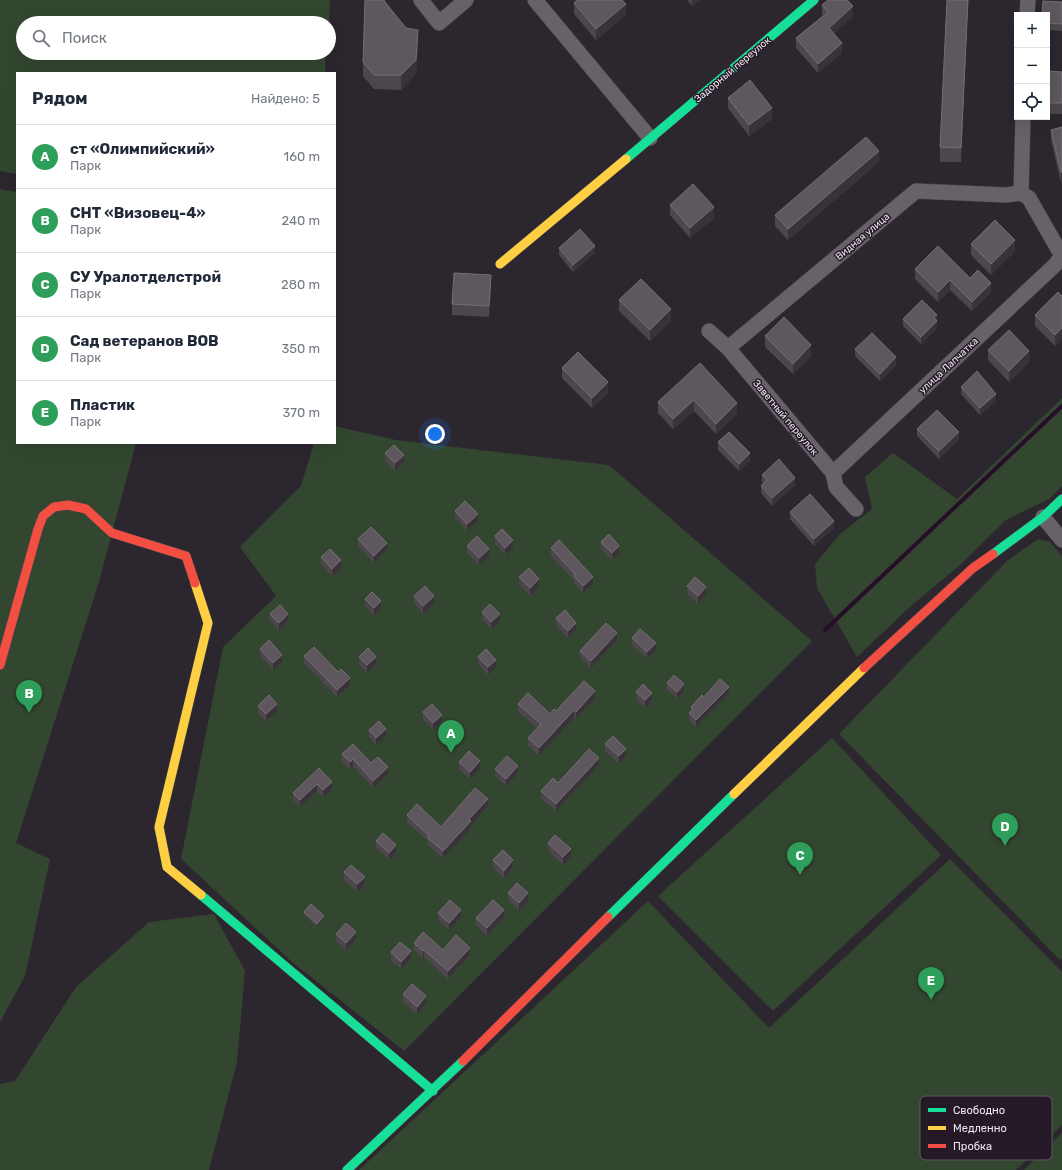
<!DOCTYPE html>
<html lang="ru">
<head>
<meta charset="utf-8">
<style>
  body { margin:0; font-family:Rubik,sans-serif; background:#f6f6f7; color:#1f2937 }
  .controls { position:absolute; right:12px; top:12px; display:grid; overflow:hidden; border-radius:0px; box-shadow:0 4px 16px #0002 }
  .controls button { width:36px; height:36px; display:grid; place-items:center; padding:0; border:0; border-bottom:1px solid #e0e1e3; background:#fff; color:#1f2937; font:20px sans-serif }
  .you { position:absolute; left:435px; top:434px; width:14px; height:14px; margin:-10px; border:3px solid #fff; border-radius:50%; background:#1a73e8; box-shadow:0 0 0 6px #1a73e833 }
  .badge { display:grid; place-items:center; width:26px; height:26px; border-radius:50%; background:#111827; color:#fff; font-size:13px; font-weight:700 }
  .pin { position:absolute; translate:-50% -33px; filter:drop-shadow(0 1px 2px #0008) }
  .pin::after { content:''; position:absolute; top:21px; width:14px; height:12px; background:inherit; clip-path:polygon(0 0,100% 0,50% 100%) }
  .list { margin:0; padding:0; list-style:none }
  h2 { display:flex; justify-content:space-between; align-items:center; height:52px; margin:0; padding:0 16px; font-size:17px }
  h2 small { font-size:13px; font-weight:400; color:#747a83 }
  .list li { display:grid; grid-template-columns:26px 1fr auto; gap:12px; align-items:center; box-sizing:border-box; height:64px; padding:0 16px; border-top:1px solid #e0e1e3 }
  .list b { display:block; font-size:15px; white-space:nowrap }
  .list p { margin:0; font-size:13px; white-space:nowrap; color:#747a83 }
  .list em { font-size:13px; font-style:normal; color:#747a83 }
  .icon { flex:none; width:22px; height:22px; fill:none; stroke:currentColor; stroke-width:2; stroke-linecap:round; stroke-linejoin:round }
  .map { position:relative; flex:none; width:1062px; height:1170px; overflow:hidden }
  .search { position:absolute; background:#fff; box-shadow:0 4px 16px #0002; left:16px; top:16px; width:320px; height:44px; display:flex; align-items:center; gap:10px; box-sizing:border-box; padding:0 14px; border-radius:22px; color:#747a83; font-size:15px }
  .panel { position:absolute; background:#fff; box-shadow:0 4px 16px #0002; left:16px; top:72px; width:320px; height:372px; border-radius:0px }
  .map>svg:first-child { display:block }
</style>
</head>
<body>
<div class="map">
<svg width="1062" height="1170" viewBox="0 0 1062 1170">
  <rect width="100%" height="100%" fill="#2c262e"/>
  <g fill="#334730">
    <polygon points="0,0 330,0 329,23 23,23 23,53 326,53 325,73 17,73 17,174 0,171"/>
    <polygon points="0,189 17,192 17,443 136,443 99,582 16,843 50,859 25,976 0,1022"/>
    <polygon points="1062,398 1062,486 1049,499 1006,520 960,565 911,606 857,657 817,588 815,564 840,534 872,509 865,477 893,453 957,499"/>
    <polygon points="335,426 396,440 609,465 812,641 404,1051 292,962 181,859 223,647 276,596 240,547 301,486 314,443 335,443"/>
    <polygon points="1038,539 1050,542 1062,556 1062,958 1060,960 839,734 1008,560"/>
    <polygon points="832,738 941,855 773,1011 658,896"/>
    <polygon points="950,859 1062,972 1062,1125 1016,1170 359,1170 648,901 769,1028"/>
    <polygon points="214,914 245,971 237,1062 209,1170 0,1170 0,1084 15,1081 76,987 149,922"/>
    <polygon points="1062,1133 1062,1170 1024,1170"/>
  </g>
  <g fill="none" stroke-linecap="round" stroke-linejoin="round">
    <polyline stroke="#270d29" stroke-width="4" points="825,630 1062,406"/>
    <g stroke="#484249" stroke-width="16">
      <g id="street">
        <polyline points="421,0 439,23 466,0"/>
        <polyline points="535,0 650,138"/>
        <polyline points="1027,15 1028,0"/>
        <polyline points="1023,117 1021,193 1029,198 1062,256"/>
        <polyline points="709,331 728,348 833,473 836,487 856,509"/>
        <polyline points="728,348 916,191 1006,195 1021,193"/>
        <polyline points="833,473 1055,265 1062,256"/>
        <polyline points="1043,517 1062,540"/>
      </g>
    </g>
    <g stroke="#484249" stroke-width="10">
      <g id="fast">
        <polyline points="626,159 814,0"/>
        <polyline points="993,554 1043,517 1062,499"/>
        <polyline points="201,895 433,1091"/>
        <polyline points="608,917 734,794"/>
        <polyline points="347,1170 463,1061"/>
      </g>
    </g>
    <g stroke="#484249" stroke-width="10">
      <g id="slow">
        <polyline points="500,264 626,159"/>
        <polyline points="195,583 208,623 159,827 167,867 201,895"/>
        <polyline points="734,794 864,668"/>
      </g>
    </g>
    <g stroke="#484249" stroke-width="10">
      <g id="jam">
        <polyline points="0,665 38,529 43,516 54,507 68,505 86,509 112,533 186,556 195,583"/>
        <polyline points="864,668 973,568 993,554"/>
        <polyline points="463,1061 608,917"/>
      </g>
    </g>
    <use href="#street" stroke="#676268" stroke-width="15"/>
    <use href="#fast" stroke="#16e098" stroke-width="9"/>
    <use href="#slow" stroke="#ffcf43" stroke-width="9"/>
    <use href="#jam" stroke="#f24e42" stroke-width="9"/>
  </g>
  <g fill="#4d474d">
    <polygon points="687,0 700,0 692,6"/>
    <polygon points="968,0 961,162 940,162 940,147"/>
    <polygon points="385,2 418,44 416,74 401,90 374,89 363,76 363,62"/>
    <polygon points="1062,2 1062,31 1047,30 1047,15"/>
    <polygon points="574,3 626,15 596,40 574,14"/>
    <polygon points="822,5 853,16 834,33 842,53 818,73 796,48 796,38 823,16 822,15"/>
    <polygon points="1047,71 1062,72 1062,114 1047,114"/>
    <polygon points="728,98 772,119 749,136 728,108"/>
    <polygon points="1062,127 1062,183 1061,183 1051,140 1051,130"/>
    <polygon points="879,162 788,240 775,226 775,215"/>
    <polygon points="670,205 714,218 690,238 670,215"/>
    <polygon points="971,244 1015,251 991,275 971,255"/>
    <polygon points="559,248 595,253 573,272 559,255"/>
    <polygon points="915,269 970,278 991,292 972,311 950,290 938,302 915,279"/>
    <polygon points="491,286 489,317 452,315 452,304"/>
    <polygon points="1062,296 1062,339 1055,346 1035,326 1035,315"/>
    <polygon points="619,300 671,320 650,341 619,311"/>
    <polygon points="903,319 937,320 937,328 921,344 903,326"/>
    <polygon points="765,336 811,356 793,374 765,347"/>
    <polygon points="855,349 896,365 880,381 855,356"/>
    <polygon points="988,350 1029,362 1009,382 988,360"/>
    <polygon points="700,363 737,414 716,434 694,411 673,429 658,413 658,402"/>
    <polygon points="562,368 608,393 592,408 562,378"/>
    <polygon points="961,387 996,401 980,415 961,394"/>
    <polygon points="917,429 959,439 939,459 917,436"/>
    <polygon points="718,442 750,461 739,471 718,450"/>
    <polygon points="385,453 404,462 395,471 385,461"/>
    <polygon points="762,475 795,485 772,506 761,493 761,486 763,483 762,482"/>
    <polygon points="455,511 478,521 467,531 455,518"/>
    <polygon points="790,512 834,528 814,546 790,519"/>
    <polygon points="495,536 513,548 505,555 495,544"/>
    <polygon points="358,539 387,550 374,563 358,546"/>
    <polygon points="601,542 619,553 612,560 601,549"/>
    <polygon points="467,546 489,556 479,565 467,553"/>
    <polygon points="551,548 593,584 583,593 574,583 574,580 551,556"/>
    <polygon points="321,557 341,568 332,576 321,564"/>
    <polygon points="519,577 539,587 530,596 519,584"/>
    <polygon points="687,586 706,595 698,604 687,594"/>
    <polygon points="414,596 434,603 423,614 414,603"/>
    <polygon points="365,599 381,608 374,616 365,606"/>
    <polygon points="482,612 500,621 491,629 482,619"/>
    <polygon points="270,614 288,621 279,630 270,621"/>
    <polygon points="556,618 576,630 568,638 556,625"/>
    <polygon points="632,638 656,650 647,659 632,645"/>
    <polygon points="617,640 591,668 580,658 580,651"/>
    <polygon points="260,649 282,662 273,670 260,656"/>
    <polygon points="304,656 350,685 337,697 304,663"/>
    <polygon points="359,657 376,664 367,673 359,664"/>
    <polygon points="478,657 496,667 488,675 478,664"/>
    <polygon points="667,683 684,691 677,699 667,690"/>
    <polygon points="636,692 652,700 645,708 636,699"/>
    <polygon points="729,694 696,727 689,720 689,713 691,711 691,707"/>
    <polygon points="595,698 576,719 574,717 539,756 528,745 528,738 537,728 518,711 518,704 550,714 556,711"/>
    <polygon points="258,706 277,711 266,722 258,713"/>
    <polygon points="423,712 442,722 433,730 423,719"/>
    <polygon points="369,730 386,736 376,745 369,737"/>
    <polygon points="605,744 626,756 619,764 605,751"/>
    <polygon points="342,754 371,763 388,774 373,788 353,766 350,769 342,761"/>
    <polygon points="459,762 480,769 470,779 459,769"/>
    <polygon points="599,765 556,811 541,798 541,791"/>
    <polygon points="319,768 332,789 323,797 317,791 300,807 293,800 293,793"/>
    <polygon points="495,769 518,773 506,786 495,776"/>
    <polygon points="488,806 471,825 471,828 443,858 428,845 428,841 407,822 407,815 441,827"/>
    <polygon points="376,841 396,852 389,860 376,848"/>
    <polygon points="548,843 571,856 563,865 548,851"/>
    <polygon points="493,860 513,867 504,878 493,868"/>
    <polygon points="344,872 365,884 357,892 344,880"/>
    <polygon points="508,893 528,901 519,910 508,900"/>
    <polygon points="304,912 324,920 317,927 304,915"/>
    <polygon points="438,913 461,917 449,930 438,920"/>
    <polygon points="504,917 487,936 476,925 476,918"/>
    <polygon points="336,934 356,939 346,950 336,941"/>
    <polygon points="414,943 443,950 470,955 448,979 424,957 423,958 414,950"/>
    <polygon points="391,952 411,958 401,969 391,960"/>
    <polygon points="403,994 426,1004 417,1014 403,1002"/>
  </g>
  <g fill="#393339">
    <polygon points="692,0 700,0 692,6"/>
    <polygon points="968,0 961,162 961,148"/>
    <polygon points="626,4 626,15 596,40 596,29"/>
    <polygon points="853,6 853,16 829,37 829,28"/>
    <polygon points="418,30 418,44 416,74 401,90 401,75"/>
    <polygon points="842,43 842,53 818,73 818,64"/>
    <polygon points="772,108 772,119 749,136 749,125"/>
    <polygon points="879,151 879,162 788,240 788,229"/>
    <rect x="1061" y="172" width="1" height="11"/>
    <polygon points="714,207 714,218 690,238 690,228"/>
    <polygon points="1015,240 1015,251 991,275 991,264"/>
    <polygon points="595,246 595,253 573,272 573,265"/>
    <polygon points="491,275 491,286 489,317 489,306"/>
    <polygon points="950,280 950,290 938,302 938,292"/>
    <polygon points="991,283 991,292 972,311 972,302"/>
    <polygon points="671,309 671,320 650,341 650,330"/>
    <polygon points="937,315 937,328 921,344 921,337 934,317"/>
    <polygon points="1062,328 1062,339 1055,346 1055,335"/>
    <polygon points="811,345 811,356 793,374 793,364"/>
    <polygon points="1029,351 1029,362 1009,382 1009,371"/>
    <polygon points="896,357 896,365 880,381 880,374"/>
    <polygon points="608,382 608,393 592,408 592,398"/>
    <polygon points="996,394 996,401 980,415 980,408"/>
    <polygon points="694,400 694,411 673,429 673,419"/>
    <polygon points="737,403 737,414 716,434 716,424"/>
    <polygon points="959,432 959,439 939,459 939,451"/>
    <polygon points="750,453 750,461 739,471 739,464"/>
    <polygon points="404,455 404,462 395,471 395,463"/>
    <polygon points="795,478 795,485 772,506 772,498"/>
    <polygon points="478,514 478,521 467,531 467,524"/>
    <polygon points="834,521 834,528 814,546 814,539"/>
    <polygon points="513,540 513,548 505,555 505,548"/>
    <polygon points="387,543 387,550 374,563 374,556"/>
    <polygon points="619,546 619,553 612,560 612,553"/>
    <polygon points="489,549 489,556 479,565 479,558"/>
    <polygon points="341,560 341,568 332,576 332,569"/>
    <polygon points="593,577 593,584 583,593 583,586"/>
    <polygon points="539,579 539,587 530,596 530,588"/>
    <polygon points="706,587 706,595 698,604 698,596"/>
    <polygon points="434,596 434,603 423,614 423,606"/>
    <polygon points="381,601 381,608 374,616 374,608"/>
    <polygon points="288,614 288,621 279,630 279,623"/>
    <polygon points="500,614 500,621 491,629 491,622"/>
    <polygon points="576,623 576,630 568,638 568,631"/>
    <polygon points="617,633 617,640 591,668 591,661"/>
    <polygon points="656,643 656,650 647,659 647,652"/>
    <polygon points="282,655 282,662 273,670 273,663"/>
    <polygon points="376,657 376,664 367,673 367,665"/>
    <polygon points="496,660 496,667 488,675 488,667"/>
    <polygon points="350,678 350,685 337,697 337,690"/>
    <polygon points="684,684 684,691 677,699 677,692"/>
    <polygon points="729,687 729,694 696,727 696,720"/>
    <polygon points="595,691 595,698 576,719 576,712"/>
    <polygon points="652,693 652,700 645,708 645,700"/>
    <polygon points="277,704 277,711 266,722 266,714"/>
    <polygon points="574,710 574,717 539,756 539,748"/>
    <polygon points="442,715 442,722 433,730 433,723"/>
    <polygon points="386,729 386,736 376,745 376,738"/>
    <polygon points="626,749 626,756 619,764 619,756"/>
    <polygon points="599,758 599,765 556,811 556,804"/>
    <polygon points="353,759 353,766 350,769 350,762"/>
    <polygon points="480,761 480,769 470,779 470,772"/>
    <polygon points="518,766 518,773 506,786 506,779"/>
    <polygon points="388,767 388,774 373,788 373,781"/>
    <polygon points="332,782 332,789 323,797 323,790"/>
    <polygon points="317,784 317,791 300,807 300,800"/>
    <polygon points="488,799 488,806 471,825 471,828 443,858 443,851 469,819"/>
    <polygon points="396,845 396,852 389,860 389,853"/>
    <polygon points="571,849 571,856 563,865 563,857"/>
    <polygon points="513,860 513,867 504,878 504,871"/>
    <polygon points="365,877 365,884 357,892 357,884"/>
    <polygon points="528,893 528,901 519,910 519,903"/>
    <polygon points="461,910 461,917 449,930 449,923"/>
    <polygon points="504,910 504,917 487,936 487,928"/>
    <polygon points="324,916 324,920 317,927 317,924"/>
    <polygon points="356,932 356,939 346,950 346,943"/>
    <polygon points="470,948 470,955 448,979 448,971"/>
    <polygon points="424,950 424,957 423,958 423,951"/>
    <polygon points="411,951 411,958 401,969 401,962"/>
    <polygon points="426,996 426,1004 417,1014 417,1007"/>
  </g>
  <g fill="#5e585e" stroke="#756e75">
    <polygon points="365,0 384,0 385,2 406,28 418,30 416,60 401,75 374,75 363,62"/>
    <polygon points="577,0 622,0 626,4 596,29 574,3"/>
    <polygon points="828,0 847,0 853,6 829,28 842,43 818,64 796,38 828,12 822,5"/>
    <polygon points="947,0 968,0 961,148 940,147"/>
    <polygon points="1043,1 1062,2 1062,24 1047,23 1047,15 1042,15"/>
    <polygon points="1047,71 1062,72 1062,103 1047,103"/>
    <polygon points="750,80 772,108 749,125 728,98"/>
    <polygon points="1062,127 1062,172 1061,172 1051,130"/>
    <polygon points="866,137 879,151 788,229 775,215"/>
    <polygon points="693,184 714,207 690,228 670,205"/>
    <polygon points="995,220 1015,240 991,264 971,244"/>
    <polygon points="580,229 595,246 573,265 559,248"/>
    <polygon points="938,246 970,278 978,270 991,283 972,302 950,280 938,292 915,269"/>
    <polygon points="454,273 491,275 489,306 452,304"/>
    <polygon points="641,279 671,309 650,330 619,300"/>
    <polygon points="1058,292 1062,296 1062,328 1055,335 1035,315"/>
    <polygon points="922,300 937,315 934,317 937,321 921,337 903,319"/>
    <polygon points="784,317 811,345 793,364 765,336"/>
    <polygon points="1009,330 1029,351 1009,371 988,350"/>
    <polygon points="872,333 896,357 880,374 855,349"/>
    <polygon points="578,352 608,382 592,398 562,368"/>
    <polygon points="700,363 737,403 716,424 694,400 673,419 658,402"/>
    <polygon points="977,371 996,394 980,408 961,387"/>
    <polygon points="937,410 959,432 939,451 917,429"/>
    <polygon points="729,432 750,453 739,464 718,442"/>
    <polygon points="394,445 404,455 395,463 385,453"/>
    <polygon points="779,459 795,478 772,498 761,486 767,480 762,475"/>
    <polygon points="810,494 834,521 814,539 790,512"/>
    <polygon points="465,501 478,514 467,524 455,511"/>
    <polygon points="371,527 387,543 374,556 358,539"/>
    <polygon points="502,529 513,540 505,548 495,536"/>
    <polygon points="609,534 619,546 612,553 601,542"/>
    <polygon points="477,536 489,549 479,558 467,546"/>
    <polygon points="559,540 593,577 583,586 574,576 575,574 551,548"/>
    <polygon points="330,549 341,560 332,569 321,557"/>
    <polygon points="529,568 539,579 530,588 519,577"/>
    <polygon points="695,577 706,587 698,596 687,586"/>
    <polygon points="425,586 434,596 423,606 414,596"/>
    <polygon points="372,592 381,601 374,608 365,599"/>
    <polygon points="490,604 500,614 491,622 482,612"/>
    <polygon points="280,605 288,614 279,623 270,614"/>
    <polygon points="565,610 576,623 568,631 556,618"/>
    <polygon points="606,623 617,633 591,661 580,651"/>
    <polygon points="640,629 656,643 647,652 632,638"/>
    <polygon points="269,640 282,655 273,663 260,649"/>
    <polygon points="314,647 338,672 341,669 350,678 337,690 304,656"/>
    <polygon points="368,648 376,657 367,665 359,657"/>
    <polygon points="486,649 496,660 488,667 478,657"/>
    <polygon points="674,675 684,684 677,692 667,683"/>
    <polygon points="720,679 729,687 696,720 689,713 693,709 691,707 702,695 704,697"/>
    <polygon points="584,681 595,691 576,712 574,710 539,748 528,738 541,724 518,704 528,693 550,714 554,709 556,711"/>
    <polygon points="643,684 652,693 645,700 636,692"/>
    <polygon points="269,695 277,704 266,714 258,706"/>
    <polygon points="432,704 442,715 433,723 423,712"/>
    <polygon points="379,721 386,729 376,738 369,730"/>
    <polygon points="613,736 626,749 619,756 605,744"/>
    <polygon points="353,744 371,763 378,757 388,767 373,781 353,759 350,762 342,754"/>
    <polygon points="589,749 599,758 556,804 541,791 553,778 558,783"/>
    <polygon points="469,751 480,761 470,772 459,762"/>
    <polygon points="507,756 518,766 506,779 495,769"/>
    <polygon points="319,768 332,782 323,790 317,784 300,800 293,793"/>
    <polygon points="475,788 488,799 469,819 471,821 443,851 428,838 429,836 407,815 417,804 441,827"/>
    <polygon points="383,833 396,845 389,853 376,841"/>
    <polygon points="555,835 571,849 563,857 548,843"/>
    <polygon points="503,850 513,860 504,871 493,860"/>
    <polygon points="351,865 365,877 357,884 344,872"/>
    <polygon points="517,883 528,893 519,903 508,893"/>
    <polygon points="450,900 461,910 449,923 438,913"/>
    <polygon points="493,900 504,910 487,928 476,918"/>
    <polygon points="311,904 324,916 317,924 304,912"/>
    <polygon points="346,923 356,932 346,943 336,934"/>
    <polygon points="423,932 443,950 456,935 470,948 448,971 424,950 423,951 414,943"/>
    <polygon points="400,942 411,951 401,962 391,952"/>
    <polygon points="412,984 426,996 417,1007 403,994"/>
  </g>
  <g text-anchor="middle" stroke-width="3" stroke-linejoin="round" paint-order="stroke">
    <g font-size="10" fill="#eee5ee" stroke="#251927">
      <text transform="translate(732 69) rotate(-40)" y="4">Задорный переулок</text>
      <text transform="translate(862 236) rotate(-40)" y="4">Видная улица</text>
      <text transform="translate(948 365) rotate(-43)" y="4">улица Лапчатка</text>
      <text transform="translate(786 417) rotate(50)" y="4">Заветный переулок</text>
    </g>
  </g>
  <rect x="920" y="1096" width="132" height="64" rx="6" fill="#251927" stroke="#615663" stroke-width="1"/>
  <rect x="928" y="1108" width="18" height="4" fill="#16e098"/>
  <rect x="928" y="1126" width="18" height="4" fill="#ffcf43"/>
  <rect x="928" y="1144" width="18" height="4" fill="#f24e42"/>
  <g font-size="11" fill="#eee5ee">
    <text x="953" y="1114">Свободно</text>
    <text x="953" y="1132">Медленно</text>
    <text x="953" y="1150">Пробка</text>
  </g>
</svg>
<div class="controls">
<button>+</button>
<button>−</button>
<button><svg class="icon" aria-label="locate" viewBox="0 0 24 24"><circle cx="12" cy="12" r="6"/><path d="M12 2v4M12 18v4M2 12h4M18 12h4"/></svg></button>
</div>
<div class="you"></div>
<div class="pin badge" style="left:451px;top:753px;background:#2e9e5b">A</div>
<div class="pin badge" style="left:29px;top:713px;background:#2e9e5b">B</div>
<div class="pin badge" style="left:800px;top:875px;background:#2e9e5b">C</div>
<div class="pin badge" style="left:1005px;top:846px;background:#2e9e5b">D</div>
<div class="pin badge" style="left:931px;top:1000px;background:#2e9e5b">E</div>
<div class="search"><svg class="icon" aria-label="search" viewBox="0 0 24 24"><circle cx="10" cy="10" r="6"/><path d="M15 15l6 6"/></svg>Поиск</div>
<section class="panel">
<h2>Рядом<small>Найдено: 5</small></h2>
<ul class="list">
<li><span class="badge" style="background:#2e9e5b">A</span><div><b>ст «Олимпийский»</b><p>Парк</p></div><em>160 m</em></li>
<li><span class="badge" style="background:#2e9e5b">B</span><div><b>СНТ «Визовец-4»</b><p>Парк</p></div><em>240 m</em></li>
<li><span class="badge" style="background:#2e9e5b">C</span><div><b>СУ Уралотделстрой</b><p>Парк</p></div><em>280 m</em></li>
<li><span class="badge" style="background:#2e9e5b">D</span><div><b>Сад ветеранов ВОВ</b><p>Парк</p></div><em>350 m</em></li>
<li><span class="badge" style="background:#2e9e5b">E</span><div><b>Пластик</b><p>Парк</p></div><em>370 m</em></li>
</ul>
</section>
</div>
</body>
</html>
